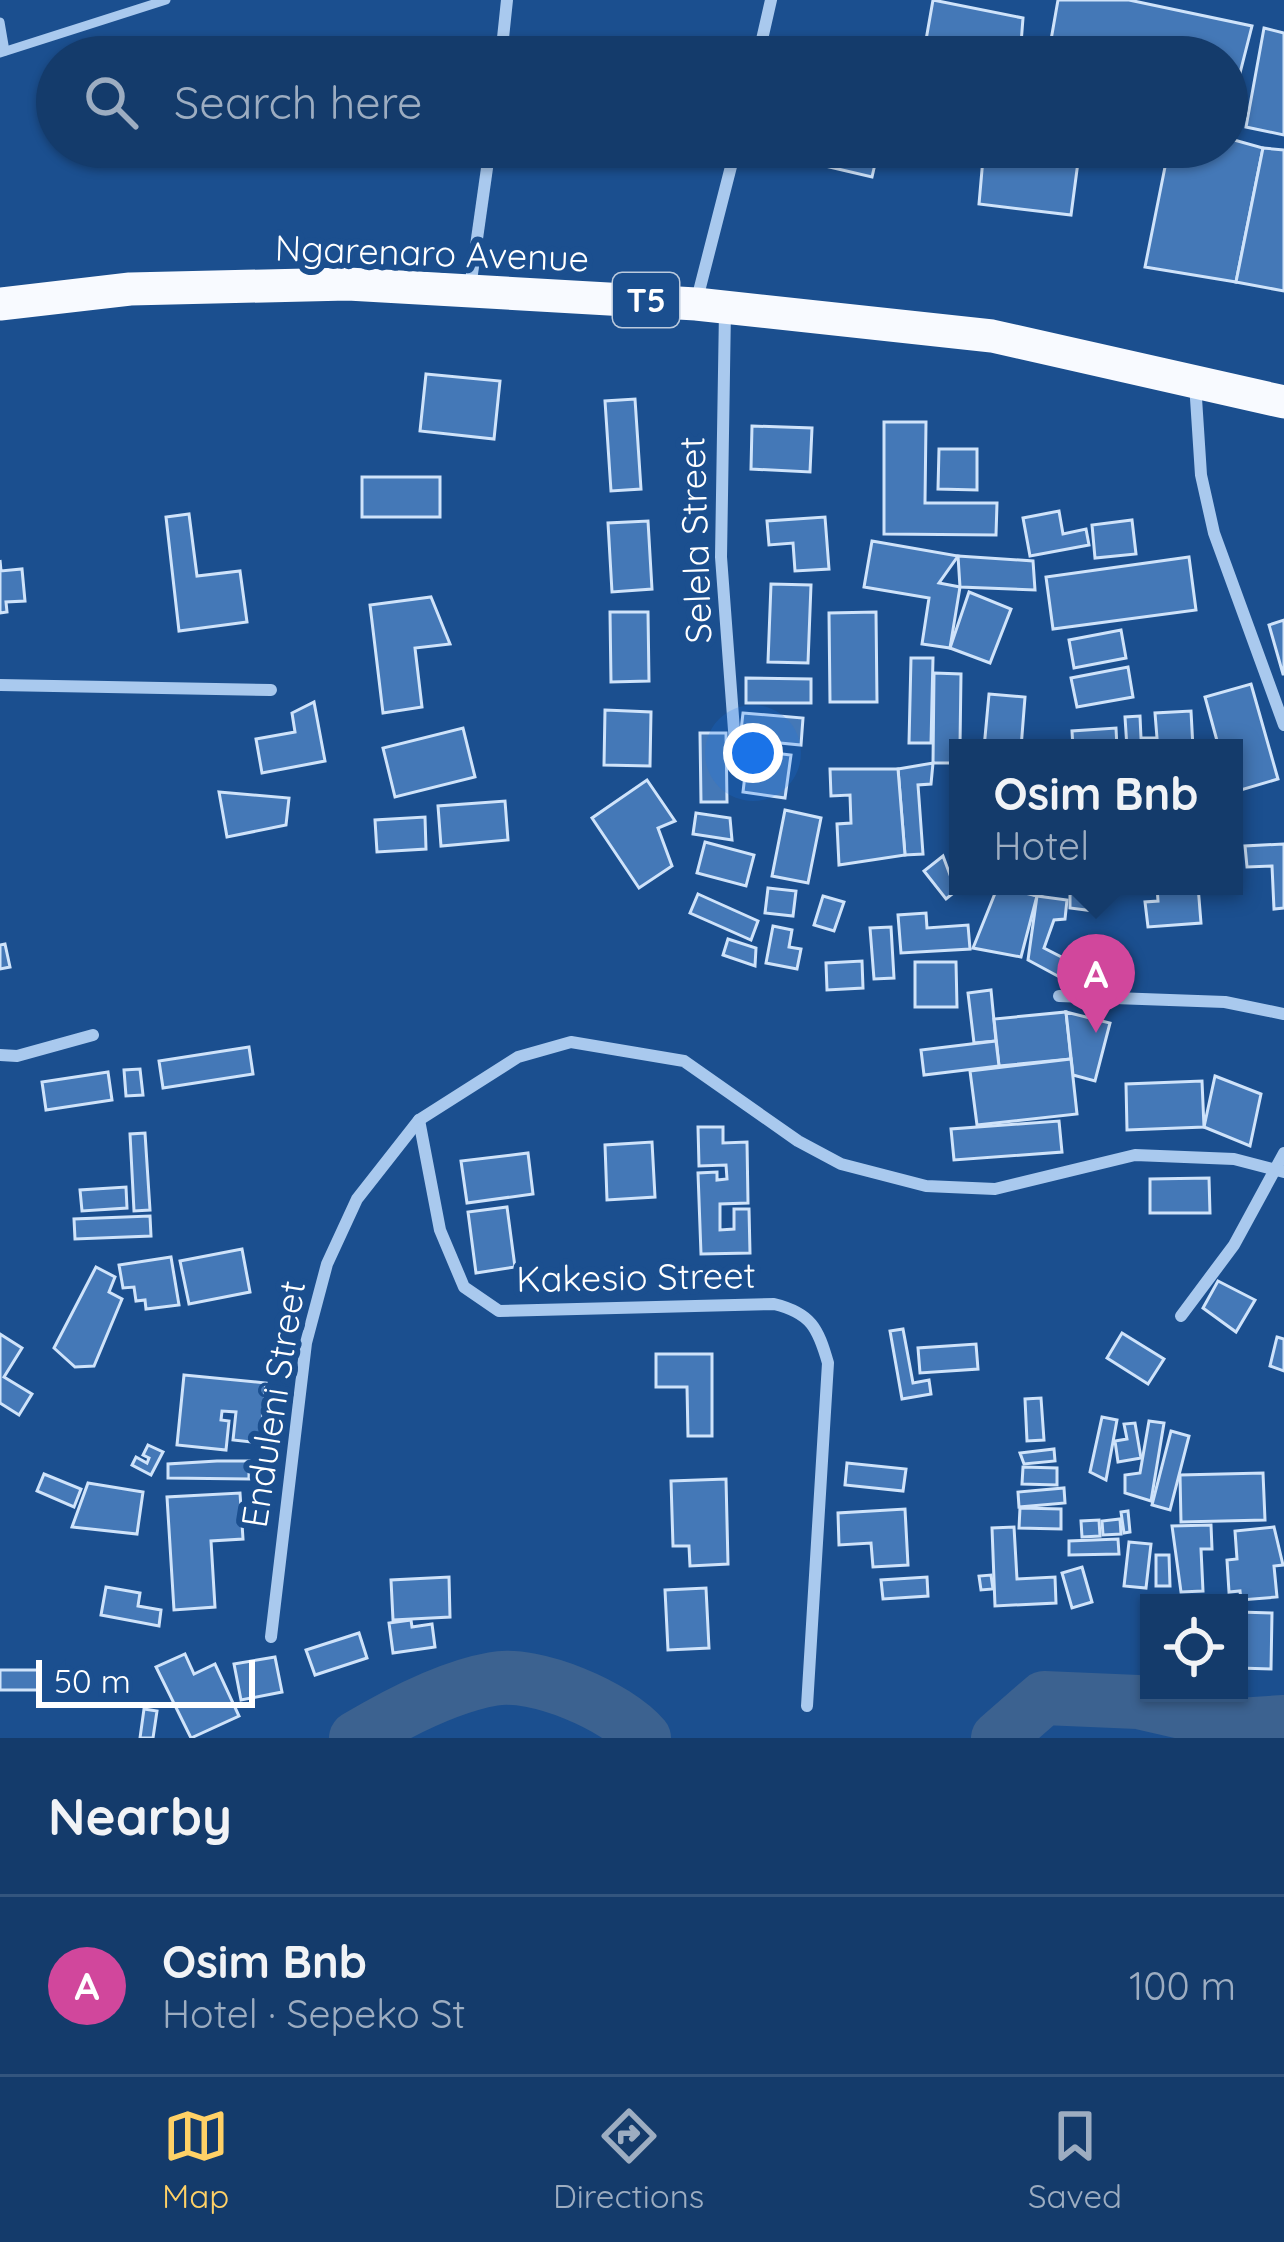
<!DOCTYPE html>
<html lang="en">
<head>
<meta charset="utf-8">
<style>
  body { margin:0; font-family:Quicksand,sans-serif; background:#1d4271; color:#f1f3f6 }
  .controls { position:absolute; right:36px; bottom:36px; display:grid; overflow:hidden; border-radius:0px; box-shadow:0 3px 9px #0004 }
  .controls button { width:108px; height:108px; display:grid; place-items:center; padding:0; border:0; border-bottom:3px solid #33557e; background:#143b6b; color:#f1f3f6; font:60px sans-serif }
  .scale { position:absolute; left:36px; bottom:30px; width:219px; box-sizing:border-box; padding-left:12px; border:6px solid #fff; border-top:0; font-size:33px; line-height:42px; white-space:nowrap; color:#fff; -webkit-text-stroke:9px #1b4f8f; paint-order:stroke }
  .you { position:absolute; left:753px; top:753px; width:42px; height:42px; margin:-30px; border:9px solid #fff; border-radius:50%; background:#1a73e8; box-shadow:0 0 0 18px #1a73e833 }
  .badge { display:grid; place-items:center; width:78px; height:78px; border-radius:50%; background:#ffd166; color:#fff; font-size:39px; font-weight:700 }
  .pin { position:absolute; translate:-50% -99px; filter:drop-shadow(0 3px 6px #0008) }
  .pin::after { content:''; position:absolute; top:63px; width:42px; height:36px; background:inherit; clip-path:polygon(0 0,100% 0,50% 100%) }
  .popup { position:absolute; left:949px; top:739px; width:294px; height:156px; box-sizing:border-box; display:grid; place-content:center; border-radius:0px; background:#143b6b; filter:drop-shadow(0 3px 9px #0005); font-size:39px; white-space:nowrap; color:#9dadc1 }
  .popup b { font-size:45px; color:#f1f3f6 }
  .popup::after { content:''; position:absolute; left:50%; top:100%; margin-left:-24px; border:24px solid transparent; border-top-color:#143b6b }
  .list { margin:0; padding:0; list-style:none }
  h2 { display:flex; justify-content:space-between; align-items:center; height:156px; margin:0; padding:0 48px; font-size:51px }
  h2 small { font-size:39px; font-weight:400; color:#9dadc1 }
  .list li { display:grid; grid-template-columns:78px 1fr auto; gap:36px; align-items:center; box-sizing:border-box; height:180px; padding:0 48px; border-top:3px solid #33557e }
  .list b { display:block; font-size:45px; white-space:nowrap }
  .list p { margin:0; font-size:39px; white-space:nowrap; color:#9dadc1 }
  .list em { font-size:39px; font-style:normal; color:#9dadc1 }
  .icon { flex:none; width:66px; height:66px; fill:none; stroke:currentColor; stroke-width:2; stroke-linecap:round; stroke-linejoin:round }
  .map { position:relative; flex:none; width:1284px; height:1738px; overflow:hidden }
  .search { position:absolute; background:#143b6b; box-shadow:0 3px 9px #0004; left:36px; right:36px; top:36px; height:132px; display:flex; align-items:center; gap:30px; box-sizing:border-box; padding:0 42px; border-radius:66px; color:#9dadc1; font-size:45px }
  .sheet { height:336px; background:#143b6b }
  nav { display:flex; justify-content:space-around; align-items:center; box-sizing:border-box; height:168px; border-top:3px solid #33557e; background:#143b6b; font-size:33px; color:#9dadc1 }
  nav a { display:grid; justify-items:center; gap:6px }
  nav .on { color:#ffd166 }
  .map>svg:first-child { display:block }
</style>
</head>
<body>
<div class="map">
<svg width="1284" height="1738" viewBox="0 0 1284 1738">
  <rect width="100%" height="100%" fill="#1b4f8f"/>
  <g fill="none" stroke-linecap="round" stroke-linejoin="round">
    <g stroke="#3c6290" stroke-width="54">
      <path d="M356,1738C396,1714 447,1687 493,1679C535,1671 617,1706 644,1738"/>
      <polyline points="998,1738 1044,1698 1138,1702 1239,1725 1284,1722"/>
    </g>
  </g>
  <g fill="#4478b7" stroke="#cfe3fa" stroke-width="3">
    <polygon points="933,0 1023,18 1020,57 923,57"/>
    <polygon points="1058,0 1129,0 1252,26 1227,124 1227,57 1048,57"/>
    <polygon points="1264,28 1284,33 1284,135 1246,127"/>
    <polygon points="1227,138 1263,148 1236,282 1145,267 1169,147 1227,147"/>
    <polygon points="789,147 879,147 872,177 787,157"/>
    <polygon points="984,147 1080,147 1071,215 979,204"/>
    <polygon points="1263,148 1284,150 1284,291 1236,282"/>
    <polygon points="426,374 500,381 494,439 420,431"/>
    <polygon points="635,399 641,489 611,491 605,401"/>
    <polygon points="884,422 926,422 925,503 997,503 996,535 884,534"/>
    <polygon points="752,426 812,428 810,472 751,469"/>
    <polygon points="939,449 977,449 977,490 938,489"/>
    <rect x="362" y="477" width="78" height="40"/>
    <polygon points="1059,511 1063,534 1086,529 1089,545 1030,556 1023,518"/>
    <polygon points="189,514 197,576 240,571 247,622 179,631 166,517"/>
    <polygon points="825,517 829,569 795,571 793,543 769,545 767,521"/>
    <polygon points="1132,520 1136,554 1095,558 1092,525"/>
    <polygon points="648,521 652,589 612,592 608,523"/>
    <polygon points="872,541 958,556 939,583 960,587 950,648 922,644 929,598 864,587"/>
    <polygon points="958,556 1033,561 1035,590 960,587"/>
    <polygon points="1189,557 1196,610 1053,629 1046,577"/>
    <polygon points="0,560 1,571 22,569 25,601 6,602 7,612 0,613"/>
    <polygon points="771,584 811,585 808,663 768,662"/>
    <polygon points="969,592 1011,609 990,663 950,648"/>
    <polygon points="431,597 450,644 415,648 422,707 383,713 370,605"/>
    <polygon points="610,612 648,612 649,681 611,682"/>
    <polygon points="876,612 877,702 830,702 829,613"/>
    <polygon points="1284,620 1284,674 1283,674 1269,625"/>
    <polygon points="1121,630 1126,658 1074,668 1069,640"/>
    <polygon points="911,658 933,658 931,743 909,743"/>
    <polygon points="1128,667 1133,697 1077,707 1071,678"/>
    <polygon points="934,673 961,674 960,746 972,748 958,748 958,763 933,763"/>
    <polygon points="746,678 811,679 811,703 746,703"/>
    <polygon points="1251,684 1278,779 1234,792 1234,748 1219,748 1205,697"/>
    <polygon points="989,694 1025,697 1021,748 984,748"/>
    <polygon points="314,702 325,761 262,773 256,739 295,732 292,713"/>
    <polygon points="605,710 651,712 650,766 604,765"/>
    <polygon points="1191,711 1193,748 1127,748 1125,717 1140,716 1141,738 1157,738 1155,713"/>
    <polygon points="743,713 803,718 801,745 740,739"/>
    <polygon points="463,728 475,777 395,797 383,748"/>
    <polygon points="1116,728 1117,748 1073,748 1072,731"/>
    <polygon points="700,733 726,733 727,802 701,802"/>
    <polygon points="748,750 791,755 785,798 743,792"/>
    <polygon points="933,763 931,784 918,785 923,854 905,855 898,769"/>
    <polygon points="830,769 898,769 905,855 839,865 837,824 851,823 850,795 831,796"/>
    <polygon points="647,780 675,821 658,828 672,866 639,888 592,818"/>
    <polygon points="219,792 289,798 286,825 227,837"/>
    <polygon points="505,801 508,840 441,846 438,806"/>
    <polygon points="785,810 821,818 808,883 772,876"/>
    <polygon points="696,813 730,818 732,840 693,834"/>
    <polygon points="425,817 426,849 377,852 375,820"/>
    <polygon points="705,842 754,855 746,886 697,873"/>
    <polygon points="1284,844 1284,908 1274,909 1272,866 1247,867 1245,846"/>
    <polygon points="943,856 956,891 946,899 924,871"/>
    <polygon points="998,886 1037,896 1021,957 973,948"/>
    <polygon points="1021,886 1052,886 1052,891 1037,896 1021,891"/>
    <polygon points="1070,886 1097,886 1094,911 1070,908"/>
    <polygon points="1157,886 1198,886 1201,923 1148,927 1145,902 1158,901"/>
    <polygon points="768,888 796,891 793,916 765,913"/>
    <polygon points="698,894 758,921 751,940 690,913"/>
    <polygon points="823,896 844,902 834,931 814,925"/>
    <polygon points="1037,896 1067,900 1065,919 1054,920 1044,948 1075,964 1067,981 1028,960"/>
    <polygon points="926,913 927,928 968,925 970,949 901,953 898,915"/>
    <polygon points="773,926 792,930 789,947 801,949 797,969 766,963"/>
    <polygon points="891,927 894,978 874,979 870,928"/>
    <polygon points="728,939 756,948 755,966 723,955"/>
    <polygon points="5,944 10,967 0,969 0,945"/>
    <polygon points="862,961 863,988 827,990 826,963"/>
    <polygon points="915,962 956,962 957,1007 915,1007"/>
    <polygon points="991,990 996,1041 974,1043 968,993"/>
    <polygon points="1066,1012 1071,1059 999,1066 994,1019"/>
    <polygon points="1066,1012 1110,1023 1095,1081 1073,1075"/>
    <polygon points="996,1041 999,1066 924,1075 921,1050"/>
    <polygon points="249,1047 253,1074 163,1088 159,1061"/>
    <polygon points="1071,1059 1077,1114 977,1125 970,1071"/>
    <polygon points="140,1069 143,1095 126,1096 124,1070"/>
    <polygon points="108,1072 112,1100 46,1110 42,1082"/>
    <polygon points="1215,1076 1261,1094 1250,1146 1204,1127"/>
    <polygon points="1202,1081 1204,1127 1127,1130 1126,1084"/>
    <polygon points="1059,1121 1062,1152 954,1160 951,1129"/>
    <polygon points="698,1127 723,1127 723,1143 747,1142 748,1203 720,1204 720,1230 734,1229 734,1209 749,1209 750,1253 701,1254 698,1173 717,1172 717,1180 727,1179 726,1165 699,1166"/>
    <polygon points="145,1133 150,1210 134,1211 130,1134"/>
    <polygon points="652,1142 655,1197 607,1200 605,1145"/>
    <polygon points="528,1153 533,1194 467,1203 461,1161"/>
    <polygon points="1209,1178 1210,1213 1150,1213 1150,1179"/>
    <polygon points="126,1187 127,1208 82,1211 80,1190"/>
    <polygon points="507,1207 515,1267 476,1273 468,1212"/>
    <polygon points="150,1216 151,1236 75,1239 74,1219"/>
    <polygon points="242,1249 250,1292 189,1304 180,1261"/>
    <polygon points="171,1257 179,1305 146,1309 145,1300 136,1301 134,1287 123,1288 119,1265"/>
    <polygon points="96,1267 115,1277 109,1292 122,1299 94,1366 75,1367 54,1348"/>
    <polygon points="1218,1281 1255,1300 1236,1332 1203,1308"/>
    <polygon points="903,1329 913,1383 929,1380 931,1394 902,1399 890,1331"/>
    <polygon points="1122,1333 1164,1359 1148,1384 1107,1358"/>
    <polygon points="0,1334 22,1348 4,1377 32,1394 19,1415 0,1403"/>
    <polygon points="1277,1337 1284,1339 1284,1371 1270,1366"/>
    <polygon points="976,1344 978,1369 920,1373 918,1348"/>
    <polygon points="656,1354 712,1354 712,1436 688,1436 687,1387 656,1387"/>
    <polygon points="184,1375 266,1383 260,1443 233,1440 236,1412 222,1411 221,1420 229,1421 226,1450 177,1445"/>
    <polygon points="1041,1398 1044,1440 1027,1441 1025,1399"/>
    <polygon points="1102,1417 1117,1420 1106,1480 1090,1472"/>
    <polygon points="1149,1421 1164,1423 1151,1501 1125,1493 1125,1475 1140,1473"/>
    <polygon points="1135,1423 1141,1458 1118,1462 1115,1441 1127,1439 1124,1424"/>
    <polygon points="1171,1431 1189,1436 1170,1510 1152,1505"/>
    <polygon points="148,1445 163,1452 151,1475 132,1465 136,1457 147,1463 149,1458 143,1455"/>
    <polygon points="1054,1449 1055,1461 1024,1464 1020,1453"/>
    <polygon points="217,1461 249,1461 249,1479 168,1478 168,1464"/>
    <polygon points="847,1463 906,1469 903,1491 845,1485"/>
    <polygon points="1023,1467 1057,1468 1057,1485 1022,1484"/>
    <polygon points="1263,1473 1265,1520 1181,1522 1180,1475"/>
    <polygon points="44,1474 81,1489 74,1507 37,1491"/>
    <polygon points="726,1479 728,1564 690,1566 689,1546 673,1546 671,1481"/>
    <polygon points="88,1483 143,1492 137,1534 72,1527"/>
    <polygon points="1064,1488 1065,1503 1019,1507 1018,1492"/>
    <polygon points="240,1493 243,1539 211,1541 215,1607 174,1610 167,1497"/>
    <polygon points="1020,1508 1061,1509 1061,1529 1019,1528"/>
    <polygon points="905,1509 908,1565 873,1567 871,1543 839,1545 838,1513"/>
    <polygon points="1128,1511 1130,1532 1124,1533 1121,1512"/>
    <polygon points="1120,1519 1121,1534 1103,1535 1102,1521"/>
    <polygon points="1099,1520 1100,1536 1082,1537 1081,1521"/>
    <polygon points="1211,1525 1212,1549 1201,1549 1203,1591 1181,1592 1172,1526"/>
    <polygon points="1014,1527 1017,1579 1055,1577 1056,1603 995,1606 992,1528"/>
    <polygon points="1274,1527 1283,1565 1274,1566 1277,1597 1241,1600 1240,1591 1229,1592 1227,1560 1237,1559 1235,1531"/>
    <polygon points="1118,1539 1119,1554 1069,1555 1069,1541"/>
    <polygon points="1129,1542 1151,1544 1146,1588 1124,1586"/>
    <polygon points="1156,1555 1169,1555 1170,1586 1156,1586"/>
    <polygon points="1082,1567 1092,1602 1072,1608 1062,1573"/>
    <polygon points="991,1575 993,1589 981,1590 979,1576"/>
    <polygon points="449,1577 450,1617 393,1620 391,1580"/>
    <polygon points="927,1577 928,1596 883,1599 881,1580"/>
    <polygon points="106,1587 140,1593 138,1606 161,1610 159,1626 101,1615"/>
    <polygon points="706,1588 709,1648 668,1650 665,1590"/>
    <polygon points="1239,1612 1272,1613 1271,1669 1239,1668"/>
    <polygon points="411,1620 412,1627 432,1624 435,1647 393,1653 389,1623"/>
    <polygon points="359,1633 367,1658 315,1675 306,1650"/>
    <polygon points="185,1654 194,1674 215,1664 239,1716 191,1738 156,1667"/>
    <polygon points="275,1657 282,1692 241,1700 234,1664"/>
    <polygon points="0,1670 39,1670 38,1690 0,1690"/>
    <polygon points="144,1709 157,1711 153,1738 140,1738"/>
  </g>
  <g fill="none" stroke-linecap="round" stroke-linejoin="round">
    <g stroke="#a9c9ee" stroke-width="9">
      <polyline points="0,22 5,51"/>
      <polyline points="0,53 166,0"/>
    </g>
    <g stroke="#a9c9ee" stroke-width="12">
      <polyline points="501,57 507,0"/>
      <polyline points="758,57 771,0"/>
      <polyline points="470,288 490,147"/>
      <polyline points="696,303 736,147"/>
      <polyline points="725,310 721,557 737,770"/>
      <polyline points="1195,383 1201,475 1214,533 1284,725"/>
      <polyline points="0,685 271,690"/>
      <polyline points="1059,996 1225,1002 1284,1014"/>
      <polyline points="0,1055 17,1056 93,1035"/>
      <path d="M419,1120L440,1230L464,1287L499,1311L774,1304C811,1313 818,1328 828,1363L807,1706"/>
      <polyline points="1181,1316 1234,1245 1284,1153"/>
      <polyline points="271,1637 306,1343 327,1264 357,1199 419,1120 518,1057 571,1042 684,1061 798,1141 841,1164 926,1186 995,1189 1135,1155 1234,1159 1284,1172"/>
    </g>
    <polyline stroke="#f8faff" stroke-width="33" points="0,304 130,289 348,284 696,304 992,336 1284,402"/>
  </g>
  <g text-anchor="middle" stroke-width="12" stroke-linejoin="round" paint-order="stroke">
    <rect fill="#1b4f8f" stroke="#bbcadd" stroke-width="3" x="613" y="273" width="66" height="54" rx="9"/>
    <g font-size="33" font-weight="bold" fill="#fff">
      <text x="646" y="312">T5</text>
    </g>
    <g font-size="36" fill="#fff" stroke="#1b4f8f">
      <text transform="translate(432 253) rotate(2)" y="13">Ngarenaro Avenue</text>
      <text transform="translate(695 540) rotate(-92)" y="13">Selela Street</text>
      <text transform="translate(636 1277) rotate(-1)" y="13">Kakesio Street</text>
      <text transform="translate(273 1404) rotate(-81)" y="13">Enduleni Street</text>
    </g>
  </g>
</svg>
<div class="controls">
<button><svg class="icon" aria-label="locate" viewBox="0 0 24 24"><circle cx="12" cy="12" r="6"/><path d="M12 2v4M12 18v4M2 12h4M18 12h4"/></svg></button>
</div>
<div class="scale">50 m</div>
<div class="you"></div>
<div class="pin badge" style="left:1096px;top:1033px;background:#d1479c">A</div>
<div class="popup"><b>Osim Bnb</b>Hotel</div>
<div class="search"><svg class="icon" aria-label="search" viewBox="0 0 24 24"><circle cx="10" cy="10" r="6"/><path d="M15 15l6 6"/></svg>Search here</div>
</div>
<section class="sheet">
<h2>Nearby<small></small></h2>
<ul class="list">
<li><span class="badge" style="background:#d1479c">A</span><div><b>Osim Bnb</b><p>Hotel · Sepeko St</p></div><em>100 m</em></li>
</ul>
</section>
<nav>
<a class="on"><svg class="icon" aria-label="map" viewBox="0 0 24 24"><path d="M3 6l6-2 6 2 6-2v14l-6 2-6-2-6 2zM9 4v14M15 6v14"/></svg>Map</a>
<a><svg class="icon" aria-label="directions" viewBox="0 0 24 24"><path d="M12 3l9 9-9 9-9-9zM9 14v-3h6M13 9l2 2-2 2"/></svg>Directions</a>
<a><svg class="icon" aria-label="saved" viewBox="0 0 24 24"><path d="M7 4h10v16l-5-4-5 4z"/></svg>Saved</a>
</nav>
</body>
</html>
